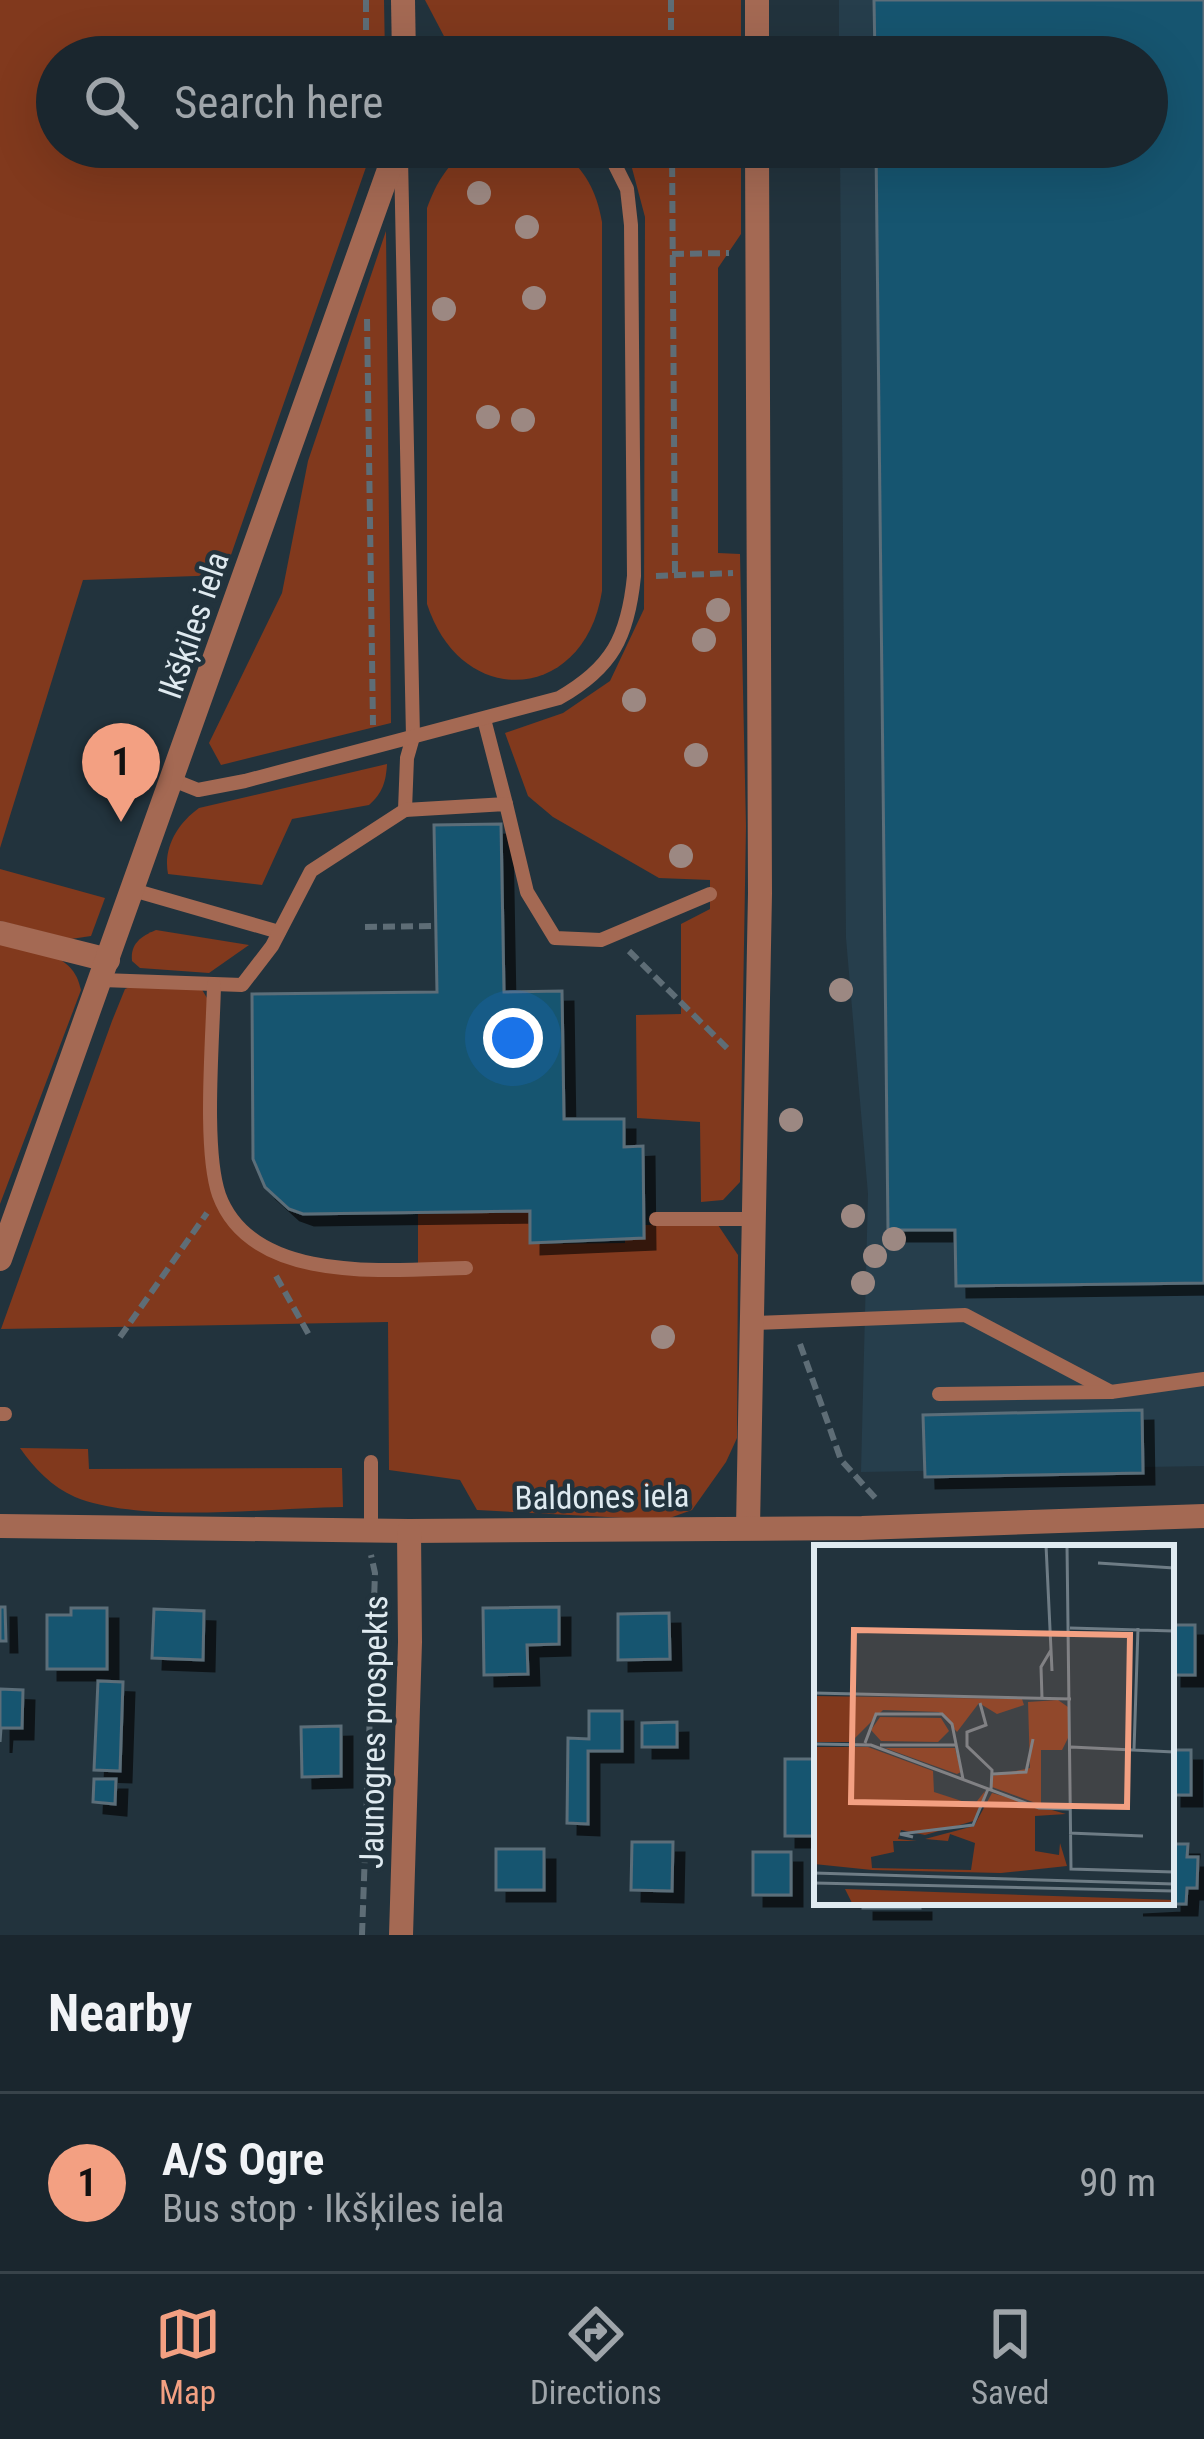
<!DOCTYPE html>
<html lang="en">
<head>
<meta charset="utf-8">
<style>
  body { margin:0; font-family:"Roboto Condensed",sans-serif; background:#232e36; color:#f1f3f6 }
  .you { position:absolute; left:513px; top:1038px; width:42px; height:42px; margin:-30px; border:9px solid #fff; border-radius:50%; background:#1a73e8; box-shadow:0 0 0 18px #1a73e833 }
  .badge { display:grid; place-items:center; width:78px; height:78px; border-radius:50%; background:#f3a082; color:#111; font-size:39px; font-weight:700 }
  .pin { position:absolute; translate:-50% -99px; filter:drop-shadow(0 3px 6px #0008) }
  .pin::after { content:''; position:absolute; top:63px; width:42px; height:36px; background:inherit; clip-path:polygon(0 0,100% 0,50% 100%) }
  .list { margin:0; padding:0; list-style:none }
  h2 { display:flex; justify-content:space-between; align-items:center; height:156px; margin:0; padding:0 48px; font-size:51px }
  h2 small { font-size:39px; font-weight:400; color:#9fa5aa }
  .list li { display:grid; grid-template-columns:78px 1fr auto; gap:36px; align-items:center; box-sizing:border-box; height:180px; padding:0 48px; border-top:3px solid #38434a }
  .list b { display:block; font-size:45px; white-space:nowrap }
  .list p { margin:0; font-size:39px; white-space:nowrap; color:#9fa5aa }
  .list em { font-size:39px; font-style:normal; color:#9fa5aa }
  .icon { flex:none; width:66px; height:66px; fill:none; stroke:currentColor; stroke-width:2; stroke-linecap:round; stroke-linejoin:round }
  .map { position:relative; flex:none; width:1204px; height:1935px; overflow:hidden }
  .search { position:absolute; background:#1a262e; box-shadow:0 12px 48px #0002; left:36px; right:36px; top:36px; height:132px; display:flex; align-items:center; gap:30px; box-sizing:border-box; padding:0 42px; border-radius:66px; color:#9fa5aa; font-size:45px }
  .sheet { height:336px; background:#1a262e }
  nav { display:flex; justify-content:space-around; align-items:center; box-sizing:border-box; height:168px; border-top:3px solid #38434a; background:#1a262e; font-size:33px; color:#9fa5aa }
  nav a { display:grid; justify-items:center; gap:6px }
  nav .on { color:#f3a082 }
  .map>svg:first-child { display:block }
</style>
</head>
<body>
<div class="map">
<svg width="1204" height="1935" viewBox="0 0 1204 1935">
  <defs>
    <filter id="shadow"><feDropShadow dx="11" dy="11" stdDeviation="0" flood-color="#0009"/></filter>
  </defs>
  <rect width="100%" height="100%" fill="#22333d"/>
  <polygon fill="#263e4c" points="839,0 1204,0 1204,1466 861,1472 868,1194 846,938 840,147 1147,147 1147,57 839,57"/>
  <g fill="#81391d">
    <polygon points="0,0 384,0 385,57 57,57 57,147 373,147 224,575 83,580 0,848"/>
    <polygon points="425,0 741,0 741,57 467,57 446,40"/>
    <path d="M472,147L561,150C586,172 596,190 602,222V591C585,702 462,712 427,604V208C437,181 448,163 472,147Z"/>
    <polygon points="622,147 741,147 741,234 718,268 718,553 740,554 746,826 740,1182 723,1200 701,1202 700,1122 637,1118 636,1015 681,1014 681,924 710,909 710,880 659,878 553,817 528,796 505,733 563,713 610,681 644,609 645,217 628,153"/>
    <polygon points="386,231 391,723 221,765 209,743 282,593 308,461"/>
    <path d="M387,764C386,781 383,793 369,805L292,819L262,885L168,874C163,848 177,824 199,808Z"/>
    <polygon points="0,869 105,898 91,936 71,939 0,921"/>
    <path d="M156,930L249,945L209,973L140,968L132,961C130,944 141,936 156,930Z"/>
    <path d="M0,942C33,951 74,951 81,990L0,1204Z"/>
    <polygon points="137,984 201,988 210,1003 212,1180 262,1251 325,1269 418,1268 418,1214 529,1212 531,1244 625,1243 625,1238 644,1238 645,1225 718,1225 738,1255 737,1438 726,1462 692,1510 664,1520 477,1510 460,1480 389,1470 388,1322 1,1329 112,1021 125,989"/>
    <path d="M20,1448L88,1449L89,1469L342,1468L343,1507C270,1508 141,1524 75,1497C52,1487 34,1468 20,1448Z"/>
  </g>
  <g fill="#195470" stroke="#5b6e79" stroke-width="3" filter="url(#shadow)">
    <polygon points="874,0 1204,0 1204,1283 956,1286 955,1230 888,1230 876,147 1147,147 1147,57 875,57"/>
    <polygon points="501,824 504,992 562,991 564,1119 624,1119 624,1147 643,1146 644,1238 530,1243 530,1211 303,1214 289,1209 265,1187 253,1159 252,994 437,992 434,825"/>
    <polygon points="1142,1410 1143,1473 925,1477 923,1415"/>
    <polygon points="0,1607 5,1607 6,1641 0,1641"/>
    <polygon points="559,1607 559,1644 527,1645 528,1674 484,1675 483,1608"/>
    <polygon points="71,1608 107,1608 107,1669 47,1669 47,1615 71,1615"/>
    <polygon points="154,1609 204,1611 203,1660 152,1658"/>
    <polygon points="669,1613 670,1659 618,1660 618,1614"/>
    <rect x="1171" y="1625" width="24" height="50"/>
    <polygon points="98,1681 123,1682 120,1771 94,1770"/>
    <polygon points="0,1689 23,1690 22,1728 1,1728 0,1742"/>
    <polygon points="589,1711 622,1711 622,1751 588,1751 588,1824 567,1823 568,1738 589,1739"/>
    <polygon points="677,1722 677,1747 642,1747 642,1723"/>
    <polygon points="341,1726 341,1776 302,1777 301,1727"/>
    <rect x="1171" y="1750" width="20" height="45"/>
    <rect x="785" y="1759" width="28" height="77"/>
    <polygon points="94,1779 116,1779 115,1804 93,1802"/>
    <polygon points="632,1842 673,1842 672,1891 631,1890"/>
    <polygon points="1171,1844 1188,1844 1187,1857 1198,1857 1197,1888 1187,1888 1186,1904 1132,1904 1171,1902"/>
    <rect x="496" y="1849" width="48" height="41"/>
    <rect x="753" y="1852" width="38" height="43"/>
    <rect x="863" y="1902" width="57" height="6"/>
  </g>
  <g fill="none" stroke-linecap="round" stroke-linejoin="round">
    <g stroke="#5e6d76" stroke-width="6" stroke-dasharray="12 6" stroke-linecap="butt">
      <polyline points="366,0 366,57"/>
      <polyline points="671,0 671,57"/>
      <polyline points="672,147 675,575"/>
      <polyline points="672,254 729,253"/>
      <polyline points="367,319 373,725"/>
      <polyline points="656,576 733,573"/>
      <polyline points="365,927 435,926"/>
      <polyline points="629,951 730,1051"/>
      <polyline points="276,1276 309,1335"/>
      <polyline points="120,1337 207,1213"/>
      <polyline points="800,1344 841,1460 878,1501"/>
      <polyline points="362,1935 375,1573 371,1555"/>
    </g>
    <g stroke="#a46953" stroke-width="14">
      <polyline points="401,158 413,737 407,758 405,810"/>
      <polyline points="484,719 506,804"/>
      <path d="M173,780L198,790L245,781L559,698C612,668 628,637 634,576L631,225L627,189L606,147"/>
      <polyline points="133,890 279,932"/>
      <polyline points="102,980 242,985 272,946 311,871 405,810 506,804 527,892 555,938 601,940 710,894"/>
      <path d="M214,985C213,1037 203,1149 219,1195C252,1285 389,1270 466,1268"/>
      <polyline points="656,1219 752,1219"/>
      <polyline points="753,1323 965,1315 1111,1392"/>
      <polyline points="939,1394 1111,1392 1204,1379"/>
      <polyline points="0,1414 5,1414"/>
      <polyline points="371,1462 371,1530"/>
    </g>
    <g stroke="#a46953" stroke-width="24">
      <polyline points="757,0 757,57"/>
      <polyline points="0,933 108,960"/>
      <polyline points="748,1527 760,893 757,147"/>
    </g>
    <g stroke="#a46953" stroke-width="24">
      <polyline points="403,0 404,57"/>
      <polyline points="0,1259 397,147"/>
      <polyline points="0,1526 409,1531 862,1528 1204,1516"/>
      <polyline points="401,1935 410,1642 409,1531"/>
    </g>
  </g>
  <g fill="#9c8882">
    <circle cx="479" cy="193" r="12"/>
    <circle cx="527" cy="227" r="12"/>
    <circle cx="534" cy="298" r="12"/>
    <circle cx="444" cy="309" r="12"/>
    <circle cx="488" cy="417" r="12"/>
    <circle cx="523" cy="420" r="12"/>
    <circle cx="718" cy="610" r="12"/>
    <circle cx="704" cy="640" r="12"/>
    <circle cx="634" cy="700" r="12"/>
    <circle cx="696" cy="755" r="12"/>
    <circle cx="681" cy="856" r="12"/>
    <circle cx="841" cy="990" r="12"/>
    <circle cx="791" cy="1120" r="12"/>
    <circle cx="853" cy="1216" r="12"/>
    <circle cx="894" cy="1239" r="12"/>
    <circle cx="875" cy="1256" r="12"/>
    <circle cx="863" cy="1283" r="12"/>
    <circle cx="663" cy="1337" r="12"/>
  </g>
  <g text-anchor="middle" stroke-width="9" stroke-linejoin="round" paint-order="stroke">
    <g font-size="33" fill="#dfeaf0" stroke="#22333d">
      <text transform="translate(193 625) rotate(-71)" y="12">Ikšķiles iela</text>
      <text transform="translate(602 1496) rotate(-1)" y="12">Baldones iela</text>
      <text transform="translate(373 1732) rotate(-89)" y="12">Jaunogres prospekts</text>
    </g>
  </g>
  <g transform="translate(814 1545)">
    <rect width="360" height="360" fill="#22333d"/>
    <path d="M0,151L208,154L210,160L183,169L165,158L143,187L125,167L69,165L37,197H0ZM244,155L254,162V193L248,205H227V260L178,242V231L216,223L214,157ZM66,172L127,173L135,186L124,197L67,196L57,185ZM0,202H54L119,226L120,247L160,260L171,246L163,275L111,290L87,285L84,294L103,296H79L80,307L57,312L58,323L157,325L161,298L136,289L134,296L111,294L160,281L178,248L252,269L221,271V306L245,310L246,298L253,321L187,328L58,325L0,319ZM71,203H141L147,227L143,229ZM31,344L360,355V360H39Z" fill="#81391d"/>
    <path fill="none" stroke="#6e7c85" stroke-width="3" d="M232,0L238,126M253,0L257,324L360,327M284,18L360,23M256,83L360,86M0,148L257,154M228,153L227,122L237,105M166,158L172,180L153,187V201L178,225L177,245M51,198L62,169H128L138,179L149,234M0,199L57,200L225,263L255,264M66,200H143M257,202L360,207M320,205L324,83M179,229L212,227L219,194M255,288L329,291M99,292L86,289L159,280L174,244M0,328L360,339M0,338L360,346"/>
    <path fill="#f3a082" fill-opacity="0.15" stroke="#f3a082" stroke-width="6" d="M40,85L316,90L313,262L37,257Z"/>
    <rect width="360" height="360" fill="none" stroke="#dfeaf0" stroke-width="6"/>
  </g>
</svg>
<div class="you"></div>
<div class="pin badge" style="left:121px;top:822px">1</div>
<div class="search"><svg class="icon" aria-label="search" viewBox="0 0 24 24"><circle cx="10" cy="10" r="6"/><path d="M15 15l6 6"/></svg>Search here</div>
</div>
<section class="sheet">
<h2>Nearby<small></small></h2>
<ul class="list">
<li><span class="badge">1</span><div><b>A/S Ogre</b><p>Bus stop · Ikšķiles iela</p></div><em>90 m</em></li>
</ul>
</section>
<nav>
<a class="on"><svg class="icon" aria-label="map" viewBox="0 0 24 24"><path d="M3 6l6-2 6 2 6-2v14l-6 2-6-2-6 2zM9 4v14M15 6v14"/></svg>Map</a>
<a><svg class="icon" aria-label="directions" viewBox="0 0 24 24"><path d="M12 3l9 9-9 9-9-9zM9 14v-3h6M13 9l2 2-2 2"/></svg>Directions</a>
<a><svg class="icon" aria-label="saved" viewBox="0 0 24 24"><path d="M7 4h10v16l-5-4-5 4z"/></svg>Saved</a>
</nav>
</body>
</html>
